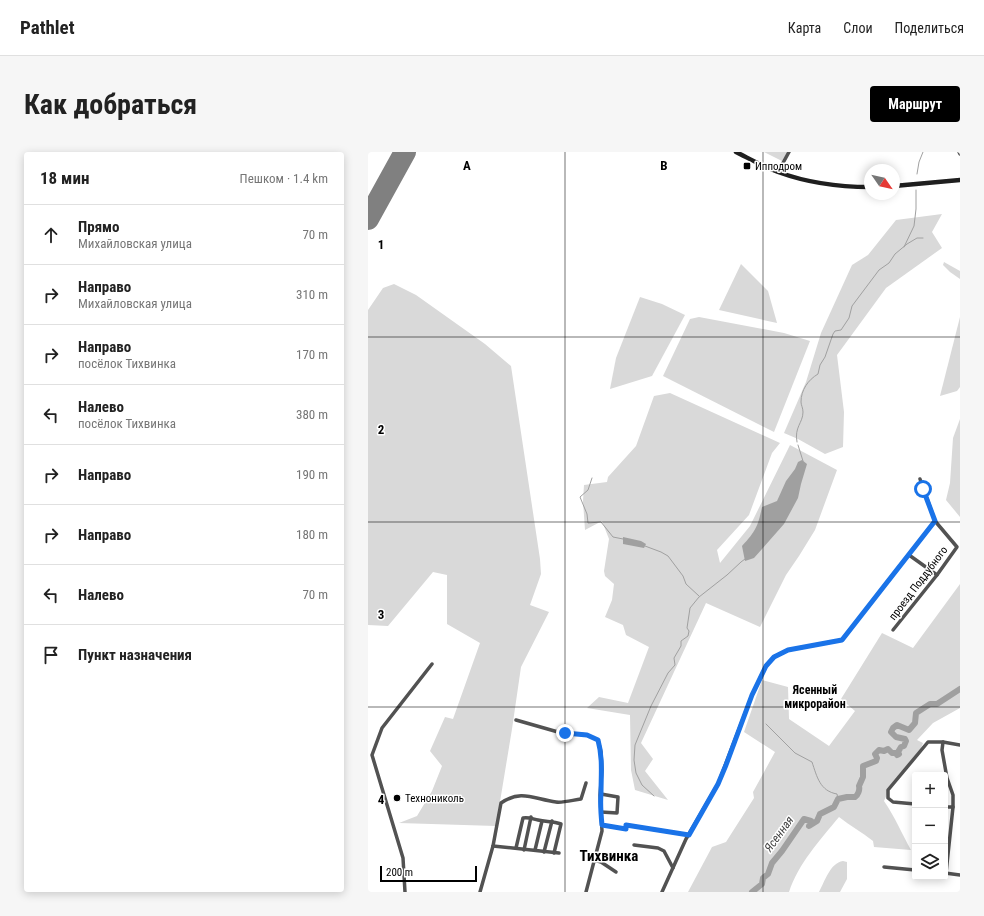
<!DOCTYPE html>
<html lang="ru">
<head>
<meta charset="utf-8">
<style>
  body { margin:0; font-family:"Roboto Condensed",sans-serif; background:#f6f6f6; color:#222 }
  .controls { position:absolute; right:12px; bottom:12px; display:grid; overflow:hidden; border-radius:4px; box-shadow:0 2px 10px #0003 }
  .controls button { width:36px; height:36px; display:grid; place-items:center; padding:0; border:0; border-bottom:1px solid #e0e0e0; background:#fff; color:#222; font:20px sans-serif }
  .compass { position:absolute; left:496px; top:12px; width:36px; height:36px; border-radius:50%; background:#fff; box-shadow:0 2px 10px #0003; rotate:124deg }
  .scale { position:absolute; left:12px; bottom:10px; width:97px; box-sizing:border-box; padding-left:4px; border:2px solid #000; border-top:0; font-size:11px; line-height:14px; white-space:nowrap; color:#000; -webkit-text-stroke:3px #fff; paint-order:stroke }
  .stop { position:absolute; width:12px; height:12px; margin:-9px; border:3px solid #1a73e8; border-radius:50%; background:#fff }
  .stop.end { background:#1a73e8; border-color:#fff; box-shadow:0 1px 4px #0008 }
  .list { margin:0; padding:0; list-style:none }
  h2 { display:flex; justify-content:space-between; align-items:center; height:52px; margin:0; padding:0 16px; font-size:17px }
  h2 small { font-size:13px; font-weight:400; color:#767676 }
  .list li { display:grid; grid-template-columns:26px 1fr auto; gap:12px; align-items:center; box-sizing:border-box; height:60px; padding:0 16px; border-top:1px solid #e0e0e0 }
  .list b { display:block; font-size:15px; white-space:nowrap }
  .list p { margin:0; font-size:13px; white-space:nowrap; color:#767676 }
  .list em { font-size:13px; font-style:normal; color:#767676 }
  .icon { flex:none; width:22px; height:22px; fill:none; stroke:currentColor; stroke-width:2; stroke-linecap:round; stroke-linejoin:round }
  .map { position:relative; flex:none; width:592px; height:740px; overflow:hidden; border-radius:4px }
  header { display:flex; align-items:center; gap:24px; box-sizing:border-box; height:56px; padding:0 20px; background:#fff; border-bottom:1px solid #e0e0e0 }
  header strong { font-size:19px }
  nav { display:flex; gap:22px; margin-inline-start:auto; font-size:14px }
  .intro { display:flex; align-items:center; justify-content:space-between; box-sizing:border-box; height:96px; padding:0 24px }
  h1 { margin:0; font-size:28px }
  .button { padding:10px 18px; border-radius:4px; background:#000; color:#fff; font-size:14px; font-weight:700 }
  main { display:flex; gap:24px; padding:0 24px }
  aside { flex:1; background:#fff; border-radius:4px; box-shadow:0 2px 10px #0003 }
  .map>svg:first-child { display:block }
</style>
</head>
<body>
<header>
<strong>Pathlet</strong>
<nav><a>Карта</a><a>Слои</a><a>Поделиться</a></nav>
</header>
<div class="intro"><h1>Как добраться</h1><a class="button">Маршрут</a></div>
<main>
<aside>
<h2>18 мин<small>Пешком · 1.4 km</small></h2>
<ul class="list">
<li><svg class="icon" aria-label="ahead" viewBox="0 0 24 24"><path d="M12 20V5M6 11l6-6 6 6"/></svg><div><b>Прямо</b><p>Михайловская улица</p></div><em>70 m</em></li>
<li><svg class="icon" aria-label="right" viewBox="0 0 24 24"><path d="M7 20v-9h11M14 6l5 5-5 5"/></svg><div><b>Направо</b><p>Михайловская улица</p></div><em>310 m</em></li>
<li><svg class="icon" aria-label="right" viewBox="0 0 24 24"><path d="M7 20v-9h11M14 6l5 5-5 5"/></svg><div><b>Направо</b><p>посёлок Тихвинка</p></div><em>170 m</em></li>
<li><svg class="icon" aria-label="left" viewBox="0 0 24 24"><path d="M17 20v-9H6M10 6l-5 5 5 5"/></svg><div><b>Налево</b><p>посёлок Тихвинка</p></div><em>380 m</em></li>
<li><svg class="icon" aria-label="right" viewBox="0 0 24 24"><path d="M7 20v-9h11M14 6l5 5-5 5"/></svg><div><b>Направо</b></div><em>190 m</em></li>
<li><svg class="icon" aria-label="right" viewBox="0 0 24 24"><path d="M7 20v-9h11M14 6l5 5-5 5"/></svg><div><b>Направо</b></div><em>180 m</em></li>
<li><svg class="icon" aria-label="left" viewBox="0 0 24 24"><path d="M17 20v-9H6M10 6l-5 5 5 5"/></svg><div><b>Налево</b></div><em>70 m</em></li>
<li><svg class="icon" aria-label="arrive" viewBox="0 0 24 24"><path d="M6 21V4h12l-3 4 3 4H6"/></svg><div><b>Пункт назначения</b></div></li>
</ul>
</aside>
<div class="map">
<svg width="592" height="740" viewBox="0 0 592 740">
  <rect width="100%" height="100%" fill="#fff"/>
  <g fill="#d9d9d9">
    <polygon points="396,0 420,0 414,9"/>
    <polygon points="574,62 564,80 574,96 518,136 469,203 476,260 475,295 457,302 430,287 416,281 438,230 453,181 484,113 500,103 528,68"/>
    <polygon points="576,110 592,119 592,127 582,120 575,113"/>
    <polygon points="373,112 400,139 409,171 351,158"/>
    <polygon points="26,132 48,143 117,192 143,214 172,407 173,422 162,453 181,460 153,515 144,577 128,674 31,671 49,664 64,639 74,614 62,599 77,565 85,567 112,491 79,472 79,423 65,420 20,474 0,473 0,158 15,136"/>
    <polygon points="272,145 294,152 317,163 284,224 242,237 248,206"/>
    <polygon points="331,165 416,181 442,189 406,280 295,224 322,167"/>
    <polygon points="592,165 592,235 589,239 572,244"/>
    <polygon points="302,241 412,291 404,301 381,363 349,398 352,411 382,374 422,293 469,318 447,378 431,404 418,423 392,475 338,451 273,591 285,607 277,619 300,648 267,638 263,618 262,563 219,556 231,545 260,551 281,495 258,483 255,473 237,465 244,448 246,432 237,424 236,419 241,387 234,369 217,378 215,349 216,333 239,330 240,325 268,294 286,244"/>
    <polygon points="592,267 592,365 578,348 582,331 585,286"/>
    <path d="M592,432V556L565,571L549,588L555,591L553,596L524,631L516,649C527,665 534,682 543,698L506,695L505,689C494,680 482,674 471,665C452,688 430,712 421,740H320L344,695L358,690L386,646L385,640L407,600L376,580L394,528L420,535L421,567L461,594L487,559L473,547L514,481L545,496Z"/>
    <path d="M475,709L479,710V727L472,740H451C457,729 462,711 475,709Z"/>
  </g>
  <g fill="#a0a0a0">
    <path d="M434,308L439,312L433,332L430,346L416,372L386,406L377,409L374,394C388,379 390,374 394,355L409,349L418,329L427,317L430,310Z"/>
    <polygon points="255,385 273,389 278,392 276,396 255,392"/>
  </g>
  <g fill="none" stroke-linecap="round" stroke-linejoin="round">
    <g stroke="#a0a0a0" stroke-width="1">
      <polyline points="549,22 551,10 555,0"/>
      <polyline points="536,95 546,74 548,57 548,38"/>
      <path d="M429,290C426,275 435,271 435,260C435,256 433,253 433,250C433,238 440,228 450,222L452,213L457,205L465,182L467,179L473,178L481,166L484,154L511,118L521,111L527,102L539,92L549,86H555"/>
      <polyline points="430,293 435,309"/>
      <polyline points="224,326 220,338 212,345 219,362 220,371 233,370 245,385 255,387"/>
      <polyline points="277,394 293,400 300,404 315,424 318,432 331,444"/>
      <path d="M398,572L427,601L444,610C449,625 452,639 469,642L470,647"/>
      <polyline points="286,644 274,633 268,621 266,608 267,593 283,554 300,521 307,513 306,506 313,494 313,489 320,484 321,479 319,476 322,456 331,445 359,423 373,410 377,407"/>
    </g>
    <path stroke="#a0a0a0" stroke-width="6" d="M384,740L394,732L395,726L400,722L404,711L414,699L436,667L443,669L441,674L449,669L452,662L466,655L470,647L479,645H487C490,643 492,638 491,634L495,625V614L508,609L509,606L507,602L511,598L516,599L520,597L524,601H528L529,603L531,602L530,600L533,595L536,594L538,589L537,587L528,585L523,580L525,576L529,573L541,578L547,571L548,561L562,552H569L592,537"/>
    <polyline stroke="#808080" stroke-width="22" points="0,67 37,0"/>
    <g stroke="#525252" stroke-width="3.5">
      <polyline points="591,0 592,2"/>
      <polyline points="410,20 421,0"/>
      <polyline points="541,403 569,423"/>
      <polyline points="525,478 569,423 589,395 567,369"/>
      <polyline points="148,568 190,580 219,583 230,588 233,600 234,618 232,643 234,679 218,740"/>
      <polyline points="575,590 574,598 579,626 585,643 585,655 578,721"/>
      <polyline points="233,642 250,645 249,661 233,660"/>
      <polyline points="547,652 525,650 520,646 520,638 560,590 575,590 592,593"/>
      <polyline points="577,655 585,655"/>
      <polyline points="234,673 258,677 258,673 321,683"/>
      <polyline points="266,693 290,696 296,699 305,716"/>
      <polyline points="125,694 191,701"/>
      <path d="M148,696L155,666C161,665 165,667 170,668C178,670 185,669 193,672L186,701"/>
      <polyline points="156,698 163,665"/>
      <polyline points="167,698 174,669"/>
      <polyline points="176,700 184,669"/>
      <polyline points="226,708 233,710 248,720"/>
      <polyline points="516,715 547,718"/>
      <polyline points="577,721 592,723"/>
      <polyline points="37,740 35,706 4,603 14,576 64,512"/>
      <path d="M112,740L125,694L133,651C153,637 166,647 188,650C195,651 205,648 213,647L218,631"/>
      <polyline points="294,740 318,687 350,632 384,543 398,514 406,505 420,498 474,488 567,369 552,327"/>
    </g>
    <g stroke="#1f1f1f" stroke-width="4.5">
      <path d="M368,0C382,7 396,15 410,20C440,31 470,35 502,35"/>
      <polyline points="526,34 592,28"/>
    </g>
  </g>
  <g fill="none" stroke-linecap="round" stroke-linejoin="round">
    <path stroke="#1a73e8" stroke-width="5" d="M197,581L219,583L230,588C235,606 233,623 233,642C232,652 233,663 234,673L258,677V673L321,683L350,632L358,613L384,543L398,514L406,505L420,498L474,488L567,369L555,337"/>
  </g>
  <path fill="none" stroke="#000" stroke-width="1" stroke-opacity="0.55" d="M197,0V740M395,0V740M0,185H592M0,370H592M0,555H592"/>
  <g fill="#000" stroke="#fff" stroke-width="1.5">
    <rect x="375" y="10" width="8" height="8" rx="2"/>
    <circle cx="29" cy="646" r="4"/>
  </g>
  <g text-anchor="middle" stroke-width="3" stroke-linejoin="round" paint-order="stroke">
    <g font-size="11" fill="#000" stroke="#fff" text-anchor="start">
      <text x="387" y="18">Ипподром</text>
      <text x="37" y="650">Технониколь</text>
    </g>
    <g font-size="11" fill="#000" stroke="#fff">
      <text transform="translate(550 431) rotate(-53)" y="4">проезд Поддубного</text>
    </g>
    <g font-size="12" font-weight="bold" fill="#000" stroke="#fff">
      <text x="447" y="542">Ясенный<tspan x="447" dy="14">микрорайон</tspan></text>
    </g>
    <g font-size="12" font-style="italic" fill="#414141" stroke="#fff">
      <text transform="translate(411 682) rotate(-54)" y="4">Ясенная</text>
    </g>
    <g font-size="15" font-weight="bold" fill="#000" stroke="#fff">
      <text x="241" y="709">Тихвинка</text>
    </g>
  </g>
  <g font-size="13" text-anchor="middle" font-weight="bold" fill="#000" stroke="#fff" stroke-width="3" stroke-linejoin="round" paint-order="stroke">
    <text x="99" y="18">A</text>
    <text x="296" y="18">B</text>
    <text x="13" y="97">1</text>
    <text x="13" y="282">2</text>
    <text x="13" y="467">3</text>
    <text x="13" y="652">4</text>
  </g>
</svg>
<div class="controls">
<button>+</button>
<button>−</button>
<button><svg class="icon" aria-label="layers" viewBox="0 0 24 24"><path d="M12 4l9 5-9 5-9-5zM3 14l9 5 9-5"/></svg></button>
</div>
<svg class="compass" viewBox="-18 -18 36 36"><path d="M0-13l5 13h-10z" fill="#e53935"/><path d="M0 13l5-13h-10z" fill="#767676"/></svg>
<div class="scale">200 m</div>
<div class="stop" style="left:555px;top:337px"></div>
<div class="stop end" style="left:197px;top:581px"></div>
</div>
</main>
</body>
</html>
